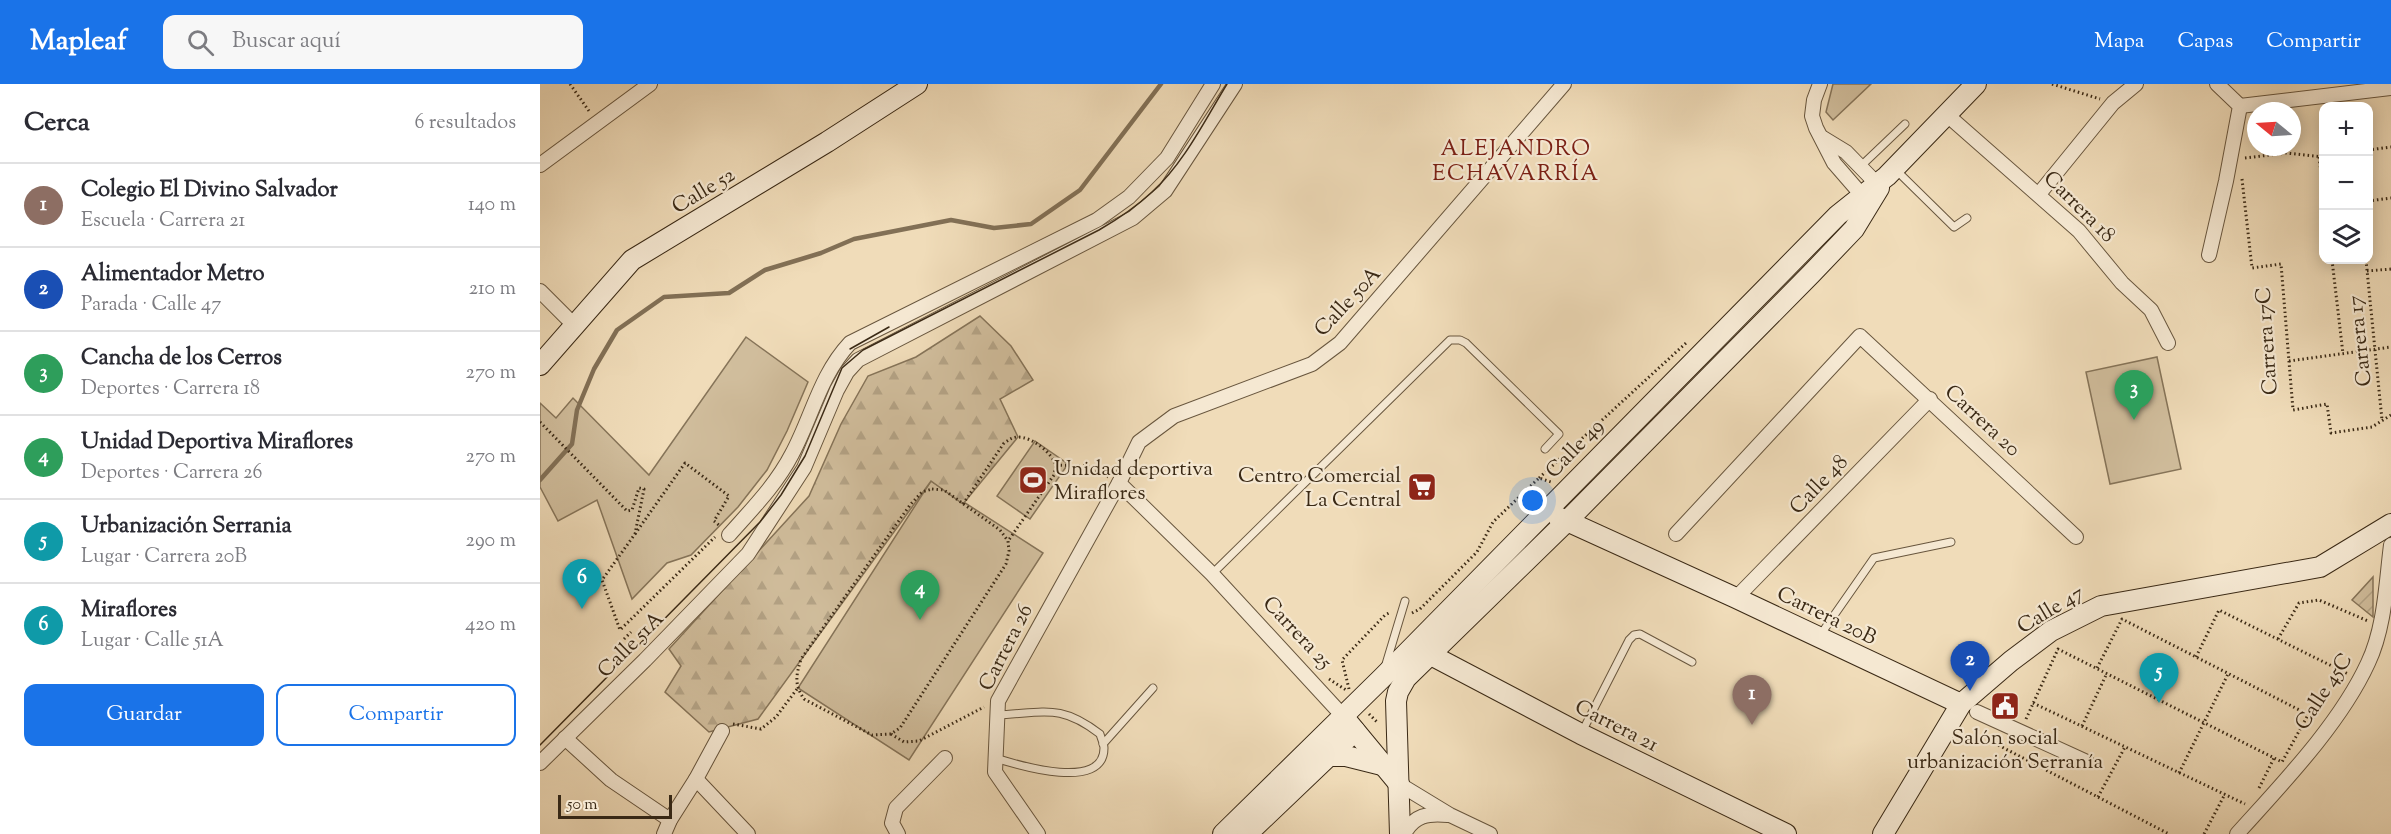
<!DOCTYPE html>
<html lang="es">
<head>
<meta charset="utf-8">
<style>
  body { margin:0; font-family:"Sorts Mill Goudy",serif; background:#f7f7f7; color:#2b2b33 }
  .controls { position:absolute; right:18px; top:18px; display:grid; overflow:hidden; border-radius:12px; box-shadow:0 3px 15px #0003 }
  .controls button { width:54px; height:54px; display:grid; place-items:center; padding:0; border:0; border-bottom:2px solid #e1e1e2; background:#fff; color:#2b2b33; font:30px sans-serif }
  .compass { position:absolute; left:1707px; top:18px; width:54px; height:54px; border-radius:50%; background:#fff; box-shadow:0 3px 15px #0003; rotate:288deg }
  .scale { position:absolute; left:18px; bottom:15px; width:114px; box-sizing:border-box; padding-left:6px; border:3px solid #3a2915; border-top:0; font-size:16px; line-height:21px; white-space:nowrap; color:#3a2915; -webkit-text-stroke:4px #f5e8d2; paint-order:stroke }
  .you { position:absolute; left:993px; top:417px; width:21px; height:21px; margin:-15px; border:4px solid #fff; border-radius:50%; background:#1a73e8; box-shadow:0 0 0 9px #1a73e833 }
  .badge { display:grid; place-items:center; width:39px; height:39px; border-radius:50%; background:#1a73e8; color:#fff; font-size:20px; font-weight:700 }
  .pin { position:absolute; translate:-50% -50px; filter:drop-shadow(0 2px 3px #0008) }
  .pin::after { content:''; position:absolute; top:32px; width:21px; height:18px; background:inherit; clip-path:polygon(0 0,100% 0,50% 100%) }
  .list { margin:0; padding:0; list-style:none }
  h2 { display:flex; justify-content:space-between; align-items:center; height:78px; margin:0; padding:0 24px; font-size:26px }
  h2 small { font-size:20px; font-weight:400; color:#7c7c81 }
  .list li { display:grid; grid-template-columns:39px 1fr auto; gap:18px; align-items:center; box-sizing:border-box; height:84px; padding:0 24px; border-top:2px solid #e1e1e2 }
  .list b { display:block; font-size:22px; white-space:nowrap }
  .list p { margin:0; font-size:20px; white-space:nowrap; color:#7c7c81 }
  .list em { font-size:20px; font-style:normal; color:#7c7c81 }
  .actions { display:flex; gap:12px; padding:18px 24px }
  .actions a { flex:1; padding:14px 0; border:2px solid #1a73e8; border-radius:12px; text-align:center; font-size:21px; color:#1a73e8 }
  .actions .main { background:#1a73e8; color:#fff }
  .icon { flex:none; width:33px; height:33px; fill:none; stroke:currentColor; stroke-width:2; stroke-linecap:round; stroke-linejoin:round }
  .map { position:relative; flex:none; width:1851px; height:750px; overflow:hidden }
  header { display:flex; align-items:center; gap:36px; box-sizing:border-box; height:84px; padding:0 30px; background:#1a73e8; color:#fff }
  header strong { font-size:28px }
  nav { display:flex; gap:33px; margin-inline-start:auto; font-size:21px }
  .search { width:420px; height:54px; background:#f7f7f7; display:flex; align-items:center; gap:15px; box-sizing:border-box; padding:0 21px; border-radius:12px; color:#7c7c81; font-size:22px }
  main { display:flex }
  aside { flex:1; background:#fff }
  .map>svg:first-child { display:block }
</style>
</head>
<body>
<header>
<strong>Mapleaf</strong>
<div class="search"><svg class="icon" aria-label="search" viewBox="0 0 24 24"><circle cx="10" cy="10" r="6"/><path d="M15 15l6 6"/></svg>Buscar aquí</div>
<nav><a>Mapa</a><a>Capas</a><a>Compartir</a></nav>
</header>
<main>
<aside>
<h2>Cerca<small>6 resultados</small></h2>
<ul class="list">
<li><span class="badge" style="background:#8d6e63">1</span><div><b>Colegio El Divino Salvador</b><p>Escuela · Carrera 21</p></div><em>140 m</em></li>
<li><span class="badge" style="background:#1a4fb4">2</span><div><b>Alimentador Metro</b><p>Parada · Calle 47</p></div><em>210 m</em></li>
<li><span class="badge" style="background:#2e9e5b">3</span><div><b>Cancha de los Cerros</b><p>Deportes · Carrera 18</p></div><em>270 m</em></li>
<li><span class="badge" style="background:#2e9e5b">4</span><div><b>Unidad Deportiva Miraflores</b><p>Deportes · Carrera 26</p></div><em>270 m</em></li>
<li><span class="badge" style="background:#0f9aa8">5</span><div><b>Urbanización Serrania</b><p>Lugar · Carrera 20B</p></div><em>290 m</em></li>
<li><span class="badge" style="background:#0f9aa8">6</span><div><b>Miraflores</b><p>Lugar · Calle 51A</p></div><em>420 m</em></li>
</ul>
<div class="actions"><a class="main">Guardar</a><a>Compartir</a></div>
</aside>
<div class="map">
<svg width="1851" height="750" viewBox="0 0 1851 750">
  <defs>
    <pattern id="forest-firs" width="22" height="20" patternUnits="userSpaceOnUse" patternTransform="scale(1.5)"><rect width="22" height="20" fill="#d1be9d"/><path d="M5 1l3.5 6h-7zM16 11l3.5 6h-7z" fill="#b4a386"/></pattern>
    <pattern id="garden-furrows" width="10" height="10" patternUnits="userSpaceOnUse" patternTransform="scale(1.5)"><rect width="10" height="10" fill="#d1be9d"/><path d="M-1 1l2-2M0 10L10 0M9 11l2-2" fill="none" stroke="#b4a386"/></pattern>
  </defs>
  <rect width="100%" height="100%" fill="#f0dcb9"/>
  <filter id="stains"><feTurbulence type="fractalNoise" baseFrequency=".00333" numOctaves="4"/><feColorMatrix values="0 0 0 0 .2 0 0 0 0 .09 0 0 0 0 .02 0 0 0 .5 -.17"/></filter>
  <radialGradient id="worn" r=".72"><stop offset=".6" stop-color="#630" stop-opacity="0"/><stop offset="1" stop-color="#630" stop-opacity=".3"/></radialGradient>
  <g fill="#d1be9d" stroke="#867459" stroke-width="1.5">
    <polygon points="1293,0 1331,0 1293,36 1286,28"/>
    <polygon points="206,253 268,298 247,347 227,386 198,423 151,471 127,479 92,515 57,416 18,437 0,403 0,319 16,334 33,314 109,391"/>
    <polygon points="1617,273 1641,385 1570,400 1546,288"/>
    <polygon points="495,357 528,380 490,435 457,412"/>
    <polygon points="391,397 503,469 369,676 258,604"/>
  </g>
  <polygon fill="url(#forest-firs)" stroke="#867459" stroke-width="1.5" points="440,232 471,262 493,296 460,315 478,353 423,420 391,397 218,635 169,648 125,608 141,582 129,565 269,412 301,340 328,292 376,273"/>
  <polygon fill="url(#garden-furrows)" stroke="#867459" stroke-width="1.5" points="1833,493 1833,533 1812,516"/>
  <g fill="none" stroke-linecap="round" stroke-linejoin="round">
    <polyline stroke="#827056" stroke-width="4.5" points="0,396 32,360 37,326 54,285 77,246 124,213 189,209 225,186 281,169 314,155 411,136 454,144 491,140 540,106 621,0"/>
    <g stroke="#68563e" stroke-width="9">
      <g id="lane">
        <polyline points="1321,82 1365,40"/>
        <polyline points="1356,86 1414,143 1427,134"/>
        <polyline points="672,490 910,256 920,256 926,259 1019,350 1005,365"/>
        <polyline points="1281,550 1334,474 1411,458"/>
        <polyline points="846,580 865,517"/>
        <polyline points="1042,648 1089,556 1094,551 1100,550 1152,578"/>
        <polyline points="563,660 613,604"/>
        <path d="M455,674C478,681 564,708 564,664C564,660 561,654 560,650C520,619 504,629 457,631"/>
      </g>
    </g>
    <g stroke="#68563e" stroke-width="16">
      <g id="street">
        <polyline points="1280,0 1274,16 1272,32 1276,44 1294,79 1327,117"/>
        <polyline points="1700,22 1851,4"/>
        <polyline points="1406,30 1539,147 1582,199 1611,226 1628,259"/>
        <polyline points="1283,54 1306,68 1340,103"/>
        <polyline points="0,81 110,0"/>
        <polyline points="1499,110 1573,19 1596,0"/>
        <polyline points="1669,171 1686,97 1700,22 1677,0"/>
        <polyline points="0,207 35,242"/>
        <polyline points="579,399 672,490 802,631"/>
        <polyline points="1136,450 1320,252 1536,453"/>
        <path d="M189,451C212,425 236,401 252,370C272,333 280,291 310,259L557,136L589,113L627,74L673,0"/>
        <polyline points="1196,514 1390,315"/>
        <polyline points="1437,628 1547,678"/>
        <polyline points="25,654 71,696 130,736"/>
        <polyline points="0,679 105,576 208,470 264,384 297,306 307,288 318,276 593,134 625,107 695,0"/>
        <polyline points="156,695 208,750"/>
        <polyline points="859,700 910,731 950,750"/>
        <polyline points="124,750 130,736 156,695 182,647"/>
        <polyline points="358,750 352,739 356,724 405,674"/>
        <polyline points="498,750 455,688 458,617 579,399 599,358 634,332 772,280 800,259 1024,0"/>
        <path d="M864,750C874,731 888,729 908,731"/>
        <path d="M1697,750C1742,700 1800,640 1828,579C1845,543 1846,500 1851,461"/>
      </g>
    </g>
    <g stroke="#3a2915" stroke-width="22">
      <g id="secondary">
        <polyline points="0,281 92,176 287,58 377,0"/>
        <polyline points="1018,433 1196,514 1421,620"/>
        <polyline points="889,570 1041,650 1246,750"/>
        <polyline points="807,637 859,700"/>
        <polyline points="789,672 806,672 842,681"/>
        <polyline points="683,750 843,593 1298,131 1347,92 1436,0"/>
        <polyline points="707,750 815,647"/>
        <polyline points="860,750 856,617 858,608 866,594 1027,437 1271,190 1314,145 1339,104"/>
        <polyline points="1343,750 1421,620 1471,577 1511,547 1561,522 1780,483 1851,440"/>
      </g>
    </g>
    <g stroke="#3a2915" stroke-width="3" stroke-dasharray="1.5 3" stroke-linecap="butt">
      <polyline points="30,0 49,27"/>
      <polyline points="1512,0 1560,15"/>
      <polyline points="1828,66 1851,63"/>
      <polyline points="1779,73 1784,110"/>
      <polyline points="1705,74 1746,69 1784,73"/>
      <polyline points="1702,95 1712,184 1741,180 1753,326 1787,320 1791,349 1832,343 1851,331"/>
      <polyline points="1828,117 1851,114"/>
      <polyline points="1792,176 1803,270"/>
      <polyline points="1826,176 1842,336"/>
      <polyline points="1827,187 1851,185"/>
      <polyline points="1749,277 1851,263"/>
      <polyline points="0,338 87,427 92,426 99,404 104,405 95,450 62,496 80,546 175,453"/>
      <polyline points="516,381 547,382 568,393"/>
      <polyline points="999,394 1146,259"/>
      <path d="M392,405L404,406L460,446L468,457L469,467L466,480L360,644L351,650L332,651L264,615C254,600 256,592 261,575L370,421L382,408Z"/>
      <path d="M423,420L464,359C469,356 472,353 478,353C492,353 511,368 516,381L514,391L468,457"/>
      <polyline points="95,450 145,379 189,412 174,437 180,442"/>
      <polyline points="872,529 880,525 937,468 953,438 999,394 1011,398"/>
      <polyline points="84,555 91,548"/>
      <polyline points="1738,555 1759,519 1779,516 1828,537"/>
      <polyline points="1656,573 1679,526 1808,590"/>
      <polyline points="1557,584 1582,535 1777,635"/>
      <polyline points="789,595 806,606"/>
      <polyline points="809,605 802,576 845,531 851,528"/>
      <polyline points="1493,619 1705,720"/>
      <polyline points="829,630 837,638"/>
      <polyline points="1486,635 1518,565 1742,678 1768,631"/>
      <polyline points="193,640 221,645 236,633 257,605"/>
      <polyline points="1542,642 1567,589"/>
      <polyline points="351,650 364,658 379,657 444,623"/>
      <polyline points="1461,653 1458,661 1629,750"/>
      <polyline points="1639,689 1688,590"/>
      <polyline points="1719,704 1734,674"/>
      <polyline points="1558,713 1585,663"/>
      <polyline points="1664,750 1685,710"/>
    </g>
    <use href="#lane" stroke="#f5e8d2" stroke-width="7"/>
    <use href="#street" stroke="#f5e8d2" stroke-width="14"/>
    <use href="#secondary" stroke="#f5e8d2" stroke-width="20"/>
    <g stroke="#3a2915" stroke-width="1.5">
      <polyline points="310,265 349,243"/>
      <path d="M0,661L220,438L241,411L265,372L302,284L323,266L559,146C578,135 596,123 612,108C644,79 665,36 687,0"/>
    </g>
  </g>
  <defs>
    <g id="stadium-square" transform="scale(1.5)"><rect x="-9" y="-9" width="18" height="18" rx="4" fill="#8f2418" stroke="#f5e8d2"/><path d="M0-5a6.5 5 0 1 0 0 10a6.5 5 0 1 0 0-10ZM-3.5-1.8h7v3.6h-7Z" fill="#fff"/></g>
    <g id="supermarket-square" transform="scale(1.5)"><rect x="-9" y="-9" width="18" height="18" rx="4" fill="#8f2418" stroke="#f5e8d2"/><path d="M-6-5.5h2.5l.6 2H6L4.5 2H-2.5L-4.4-4H-6ZM-1.5 3.2a1.3 1.3 0 1 0 .1 0ZM3 3.2a1.3 1.3 0 1 0 .1 0Z" fill="#fff"/></g>
    <g id="civic-square" transform="scale(1.5)"><rect x="-9" y="-9" width="18" height="18" rx="4" fill="#8f2418" stroke="#f5e8d2"/><path d="M-.6-6.5H3V-4.5H.6V-3L4-1V1h2V6H-6V1h2V-1L-.6-3ZM-1.2 2.5V6h2.4V2.5Z" fill="#fff"/></g>
  </defs>
  <g fill-rule="evenodd">
    <use href="#stadium-square" x="493" y="396"/>
    <use href="#supermarket-square" x="882" y="403"/>
    <use href="#civic-square" x="1465" y="622"/>
  </g>
  <g text-anchor="middle" stroke-width="4.5" stroke-linejoin="round" paint-order="stroke">
    <g font-size="21" fill="#3a2915" stroke="#f5e8d2">
      <text transform="translate(163 106) rotate(-31)" y="7">Calle 52</text>
      <text transform="translate(1540 122) rotate(45)" y="7">Carrera 18</text>
      <text transform="translate(807 217) rotate(-47)" y="7">Calle 50A</text>
      <text transform="translate(1726 257) rotate(-94)" y="7">Carrera 17C</text>
      <text transform="translate(1819 257) rotate(-96)" y="7">Carrera 17</text>
      <text transform="translate(1443 336) rotate(43)" y="7">Carrera 20</text>
      <text transform="translate(1034 364) rotate(-46)" y="7">Calle 49</text>
      <text transform="translate(1278 400) rotate(-46)" y="7">Calle 48</text>
      <text transform="translate(1510 525) rotate(-31)" y="7">Calle 47</text>
      <text transform="translate(1287 531) rotate(26)" y="7">Carrera 20B</text>
      <text transform="translate(758 548) rotate(47)" y="7">Carrera 25</text>
      <text transform="translate(90 560) rotate(-45)" y="7">Calle 51A</text>
      <text transform="translate(465 563) rotate(-63)" y="7">Carrera 26</text>
      <text transform="translate(1783 607) rotate(-57)" y="7">Calle 45C</text>
      <text transform="translate(1077 641) rotate(27)" y="7">Carrera 21</text>
    </g>
    <g font-size="21" fill="#3a2915" stroke="#f5e8d2" text-anchor="start">
      <text x="514" y="391">Unidad deportiva<tspan x="514" dy="24">Miraflores</tspan></text>
      <text x="861" y="398" text-anchor="end">Centro Comercial<tspan x="861" dy="24">La Central</tspan></text>
      <text x="1465" y="660" text-anchor="middle">Salón social<tspan x="1465" dy="24">urbanización Serranía</tspan></text>
    </g>
    <g font-size="22" letter-spacing="1.5" fill="#7a1f14" stroke="#f5e8d2">
      <text x="976" y="71">ALEJANDRO<tspan x="976" dy="25">ECHAVARRÍA</tspan></text>
    </g>
  </g>
  <rect width="100%" height="100%" filter="url(#stains)"/>
  <rect width="100%" height="100%" fill="url(#worn)"/>
</svg>
<div class="controls">
<button>+</button>
<button>−</button>
<button><svg class="icon" aria-label="layers" viewBox="0 0 24 24"><path d="M12 4l9 5-9 5-9-5zM3 14l9 5 9-5"/></svg></button>
</div>
<svg class="compass" viewBox="-18 -18 36 36"><path d="M0-13l5 13h-10z" fill="#e53935"/><path d="M0 13l5-13h-10z" fill="#7c7c81"/></svg>
<div class="scale">50 m</div>
<div class="you"></div>
<div class="pin badge" style="left:1212px;top:641px;background:#8d6e63">1</div>
<div class="pin badge" style="left:1430px;top:607px;background:#1a4fb4">2</div>
<div class="pin badge" style="left:1594px;top:336px;background:#2e9e5b">3</div>
<div class="pin badge" style="left:380px;top:536px;background:#2e9e5b">4</div>
<div class="pin badge" style="left:1619px;top:619px;background:#0f9aa8">5</div>
<div class="pin badge" style="left:42px;top:525px;background:#0f9aa8">6</div>
</div>
</main>
</body>
</html>
